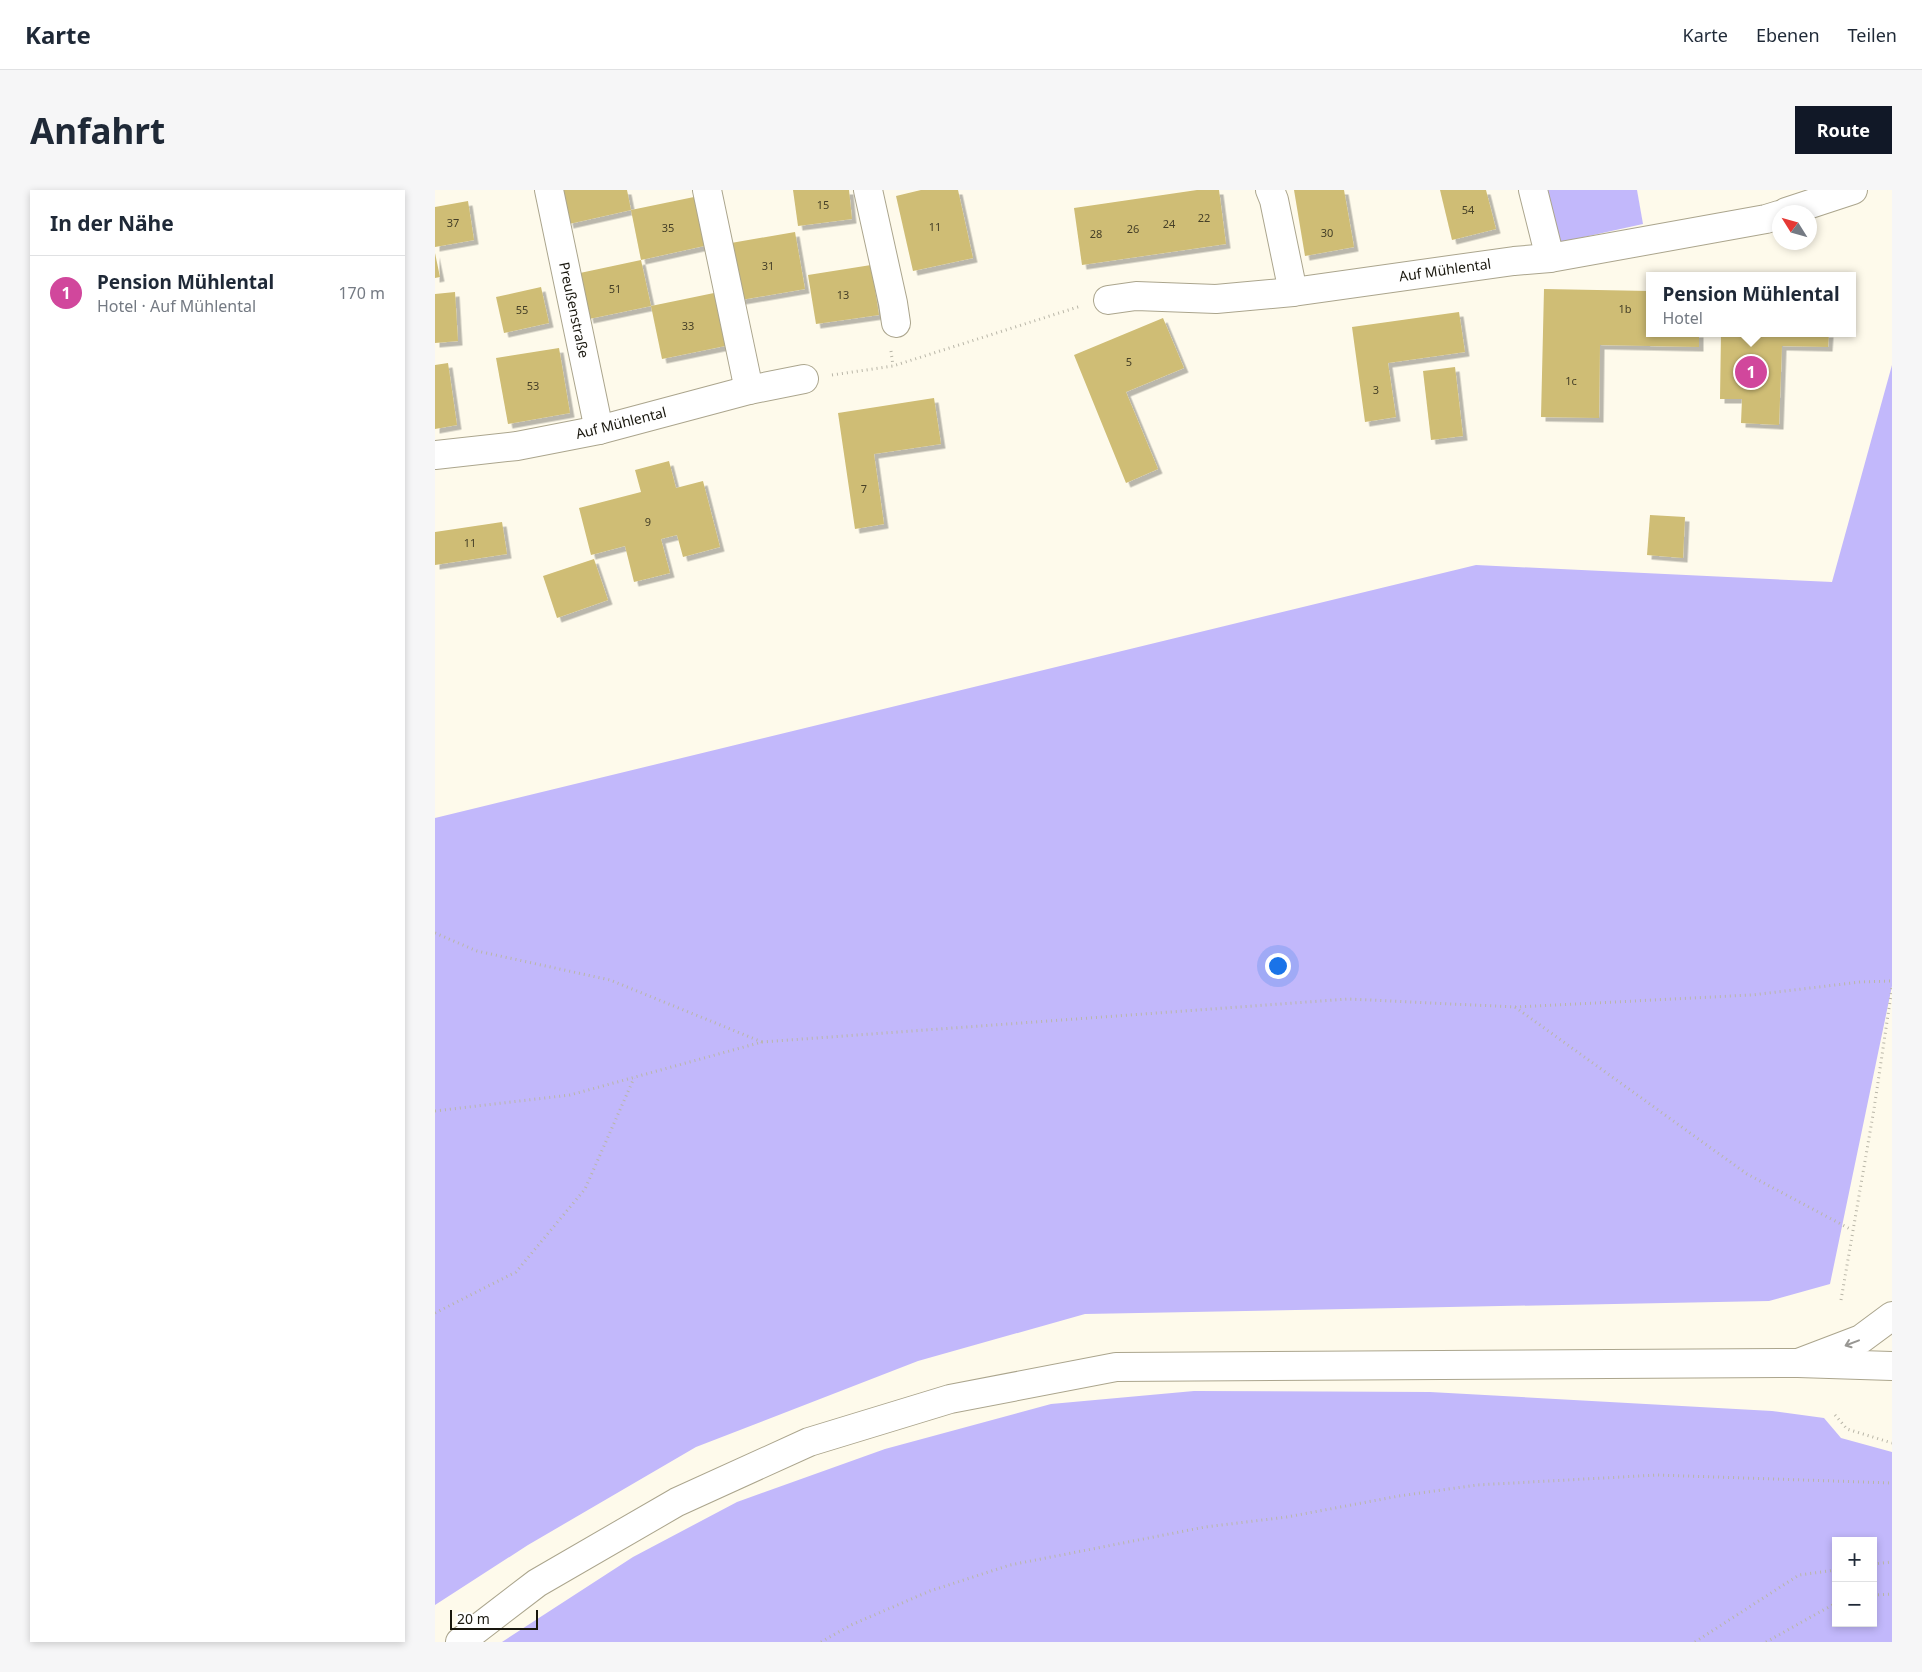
<!DOCTYPE html>
<html lang="de">
<head>
<meta charset="utf-8">
<style>
  body { margin:0; font-family:"Noto Sans",sans-serif; background:#f6f6f7; color:#1f2937 }
  .controls { position:absolute; right:15px; bottom:15px; display:grid; overflow:hidden; border-radius:0px; box-shadow:0 2px 8px #0003 }
  .controls button { width:45px; height:45px; display:grid; place-items:center; padding:0; border:0; border-bottom:1px solid #e0e1e3; background:#fff; color:#1f2937; font:25px sans-serif }
  .compass { position:absolute; left:1337px; top:15px; width:45px; height:45px; border-radius:50%; background:#fff; box-shadow:0 2px 8px #0003; rotate:307deg }
  .scale { position:absolute; left:15px; bottom:12px; width:88px; box-sizing:border-box; padding-left:5px; border:2px solid #19170e; border-top:0; font-size:14px; line-height:18px; white-space:nowrap; color:#19170e; -webkit-text-stroke:4px #fff; paint-order:stroke }
  .you { position:absolute; left:842px; top:775px; width:18px; height:18px; margin:-12px; border:4px solid #fff; border-radius:50%; background:#1a73e8; box-shadow:0 0 0 8px #1a73e833 }
  .badge { display:grid; place-items:center; width:32px; height:32px; border-radius:50%; background:#111827; color:#fff; font-size:16px; font-weight:700 }
  .pin { position:absolute; translate:-50% -50%; border:2px solid #fff; box-shadow:0 1px 5px #0006 }
  .popup { position:absolute; left:1211px; top:82px; width:210px; height:65px; box-sizing:border-box; display:grid; place-content:center; border-radius:0px; background:#fff; filter:drop-shadow(0 1px 4px #0005); font-size:16px; white-space:nowrap; color:#747a83 }
  .popup b { font-size:19px; color:#1f2937 }
  .popup::after { content:''; position:absolute; left:50%; top:100%; margin-left:-10px; border:10px solid transparent; border-top-color:#fff }
  .list { margin:0; padding:0; list-style:none }
  h2 { display:flex; justify-content:space-between; align-items:center; height:65px; margin:0; padding:0 20px; font-size:21px }
  h2 small { font-size:16px; font-weight:400; color:#747a83 }
  .list li { display:grid; grid-template-columns:32px 1fr auto; gap:15px; align-items:center; box-sizing:border-box; height:75px; padding:0 20px; border-top:1px solid #e0e1e3 }
  .list b { display:block; font-size:19px; white-space:nowrap }
  .list p { margin:0; font-size:16px; white-space:nowrap; color:#747a83 }
  .list em { font-size:16px; font-style:normal; color:#747a83 }
  .map { position:relative; flex:none; width:1457px; height:1452px; overflow:hidden; border-radius:0px }
  header { display:flex; align-items:center; gap:30px; box-sizing:border-box; height:70px; padding:0 25px; background:#fff; border-bottom:1px solid #e0e1e3 }
  header strong { font-size:24px }
  nav { display:flex; gap:28px; margin-inline-start:auto; font-size:18px }
  .intro { display:flex; align-items:center; justify-content:space-between; box-sizing:border-box; height:120px; padding:0 30px }
  h1 { margin:0; font-size:35px }
  .button { padding:12px 22px; border-radius:0px; background:#111827; color:#fff; font-size:18px; font-weight:700 }
  main { display:flex; gap:30px; padding:0 30px }
  aside { flex:1; background:#fff; border-radius:0px; box-shadow:0 2px 8px #0003 }
  .map>svg:first-child { display:block }
</style>
</head>
<body>
<header>
<strong>Karte</strong>
<nav><a>Karte</a><a>Ebenen</a><a>Teilen</a></nav>
</header>
<div class="intro"><h1>Anfahrt</h1><a class="button">Route</a></div>
<main>
<aside>
<h2>In der Nähe<small></small></h2>
<ul class="list">
<li><span class="badge" style="background:#d1479c">1</span><div><b>Pension Mühlental</b><p>Hotel · Auf Mühlental</p></div><em>170 m</em></li>
</ul>
</aside>
<div class="map">
<svg width="1457" height="1452" viewBox="0 0 1457 1452">
  <defs>
    <filter id="shadow"><feDropShadow dx="4.5" dy="4.5" stdDeviation="0" flood-color="#0004"/></filter>
  </defs>
  <rect width="100%" height="100%" fill="#fefaeb"/>
  <g fill="#c2b8fb" fill-rule="evenodd">
    <polygon points="1109,0 1202,0 1208,34 1122,53"/>
    <polygon points="1457,175 1457,796 1395,1094 1334,1111 650,1124 483,1171 261,1257 93,1355 0,1415 0,628 1041,375 1397,392"/>
    <path d="M759,1201L995,1202L1337,1221L1389,1228L1406,1248L1457,1262V1452H67L198,1367L302,1312L450,1259L616,1214ZM1401,1351H1438V1433H1401Z"/>
  </g>
  <g fill="#cfbd75" filter="url(#shadow)">
    <polygon points="127,0 192,0 196,20 134,34"/>
    <polygon points="358,0 414,0 417,29 363,36"/>
    <polygon points="486,0 523,0 538,68 478,81 461,6"/>
    <polygon points="762,0 784,0 791,54 647,75 639,18"/>
    <polygon points="859,0 909,0 919,57 870,66"/>
    <polygon points="1005,0 1051,0 1061,39 1017,50"/>
    <polygon points="259,7 269,56 206,70 196,20"/>
    <polygon points="33,11 39,50 0,57 0,17"/>
    <polygon points="360,42 370,99 306,110 296,53"/>
    <polygon points="0,63 5,87 0,88"/>
    <polygon points="206,70 216,116 154,129 145,83"/>
    <polygon points="436,75 444,125 381,134 373,85"/>
    <polygon points="106,97 114,133 69,143 61,107"/>
    <polygon points="1109,99 1215,101 1215,143 1264,143 1264,157 1165,155 1164,228 1106,227"/>
    <polygon points="20,102 23,151 0,153 0,104"/>
    <polygon points="279,103 290,156 227,169 216,116"/>
    <polygon points="1024,122 1030,162 953,173 961,227 930,232 917,137"/>
    <polygon points="728,128 749,178 691,202 723,279 691,293 639,165"/>
    <polygon points="1286,143 1394,143 1393,157 1347,156 1344,235 1306,233 1307,209 1285,209"/>
    <polygon points="124,158 135,223 73,234 61,168"/>
    <polygon points="13,173 22,235 0,239 0,175"/>
    <polygon points="1020,177 1028,246 996,250 988,181"/>
    <polygon points="499,208 506,254 439,264 449,334 420,339 403,223"/>
    <polygon points="234,271 241,298 268,291 285,357 248,367 242,345 226,349 235,383 199,392 190,356 156,365 144,318 206,302 200,280"/>
    <polygon points="1215,325 1250,327 1248,368 1212,365"/>
    <polygon points="67,332 72,364 0,375 0,342"/>
    <polygon points="159,369 173,410 122,428 108,386"/>
  </g>
  <g fill="none" stroke-linecap="round" stroke-linejoin="round">
    <g stroke="#aba58d" stroke-width="30">
      <g id="minor">
        <polyline points="114,0 164,240"/>
        <polyline points="272,0 314,200"/>
        <polyline points="433,0 458,113 461,133"/>
        <polyline points="835,0 839,10 858,102"/>
        <polyline points="1098,0 1115,68"/>
        <polyline points="1351,22 1418,0"/>
        <polyline points="673,110 701,106 781,109 858,102 1079,71 1115,68 1331,29 1344,25"/>
        <polyline points="0,265 82,256 164,240 314,200 369,189"/>
      </g>
    </g>
    <g stroke="#aba58d" stroke-width="30">
      <polyline id="major" points="25,1452 102,1393 242,1312 374,1252 515,1209 681,1177 1363,1173 1457,1176"/>
    </g>
    <g stroke="#aba58d" stroke-width="30">
      <polyline id="highway" points="1363,1173 1426,1149 1457,1126"/>
    </g>
    <g stroke="#b9b6a8" stroke-width="3" stroke-dasharray="1 4" stroke-linecap="butt">
      <polyline points="456,161 458,176"/>
      <polyline points="397,185 458,176 646,116"/>
      <polyline points="0,743 42,761 175,790 327,852"/>
      <polyline points="1080,817 1312,984 1417,1040"/>
      <polyline points="0,921 135,905 327,852 913,809 1080,817 1317,805 1425,792 1457,791"/>
      <polyline points="1406,1110 1439,919 1457,798"/>
      <polyline points="0,1123 81,1082 150,999 199,888"/>
      <polyline points="1400,1225 1412,1239 1457,1253"/>
      <polyline points="1438,1374 1457,1372"/>
      <polyline points="1438,1405 1457,1404"/>
      <polyline points="386,1452 416,1435 495,1401 575,1375 770,1337 852,1327 964,1306 1042,1295 1222,1285 1457,1293"/>
      <polyline points="1260,1452 1364,1385 1401,1380"/>
      <polyline points="1331,1452 1401,1413"/>
    </g>
    <use href="#minor" stroke="#fff" stroke-width="28"/>
    <use href="#major" stroke="#fff" stroke-width="28"/>
    <use href="#highway" stroke="#fff" stroke-width="28"/>
  </g>
  <defs><path id="oneway-shaft" d="M-6 0H5M1.5-3L5.5 0L1.5 3" fill="none" stroke-width="1.6" stroke-linecap="round" stroke-linejoin="round" transform="scale(1.25)"/></defs>
  <use stroke="#989793" href="#oneway-shaft" transform="translate(1417 1153) rotate(159)"/>
  <g text-anchor="middle" stroke-width="5" stroke-linejoin="round" paint-order="stroke">
    <g font-size="11" fill="#464028">
      <text x="388" y="19">15</text>
      <text x="1033" y="24">54</text>
      <text x="769" y="32">22</text>
      <text x="18" y="37">37</text>
      <text x="734" y="38">24</text>
      <text x="500" y="41">11</text>
      <text x="233" y="42">35</text>
      <text x="698" y="43">26</text>
      <text x="892" y="47">30</text>
      <text x="661" y="48">28</text>
      <text x="333" y="80">31</text>
      <text x="180" y="103">51</text>
      <text x="408" y="109">13</text>
      <text x="1190" y="123">1b</text>
      <text x="87" y="124">55</text>
      <text x="253" y="140">33</text>
      <text x="694" y="176">5</text>
      <text x="1136" y="195">1c</text>
      <text x="98" y="200">53</text>
      <text x="941" y="204">3</text>
      <text x="429" y="303">7</text>
      <text x="213" y="336">9</text>
      <text x="35" y="357">11</text>
    </g>
    <g font-size="14" fill="#19170e" stroke="#fff">
      <text transform="translate(1010 80) rotate(-8)" y="5">Auf Mühlental</text>
      <text transform="translate(139 120) rotate(78)" y="5">Preußenstraße</text>
      <text transform="translate(186 233) rotate(-14)" y="5">Auf Mühlental</text>
    </g>
  </g>
</svg>
<div class="controls">
<button>+</button>
<button>−</button>
</div>
<svg class="compass" viewBox="-18 -18 36 36"><path d="M0-13l5 13h-10z" fill="#e53935"/><path d="M0 13l5-13h-10z" fill="#747a83"/></svg>
<div class="scale">20 m</div>
<div class="you"></div>
<div class="pin badge" style="left:1316px;top:182px;background:#d1479c">1</div>
<div class="popup"><b>Pension Mühlental</b>Hotel</div>
</div>
</main>
</body>
</html>
